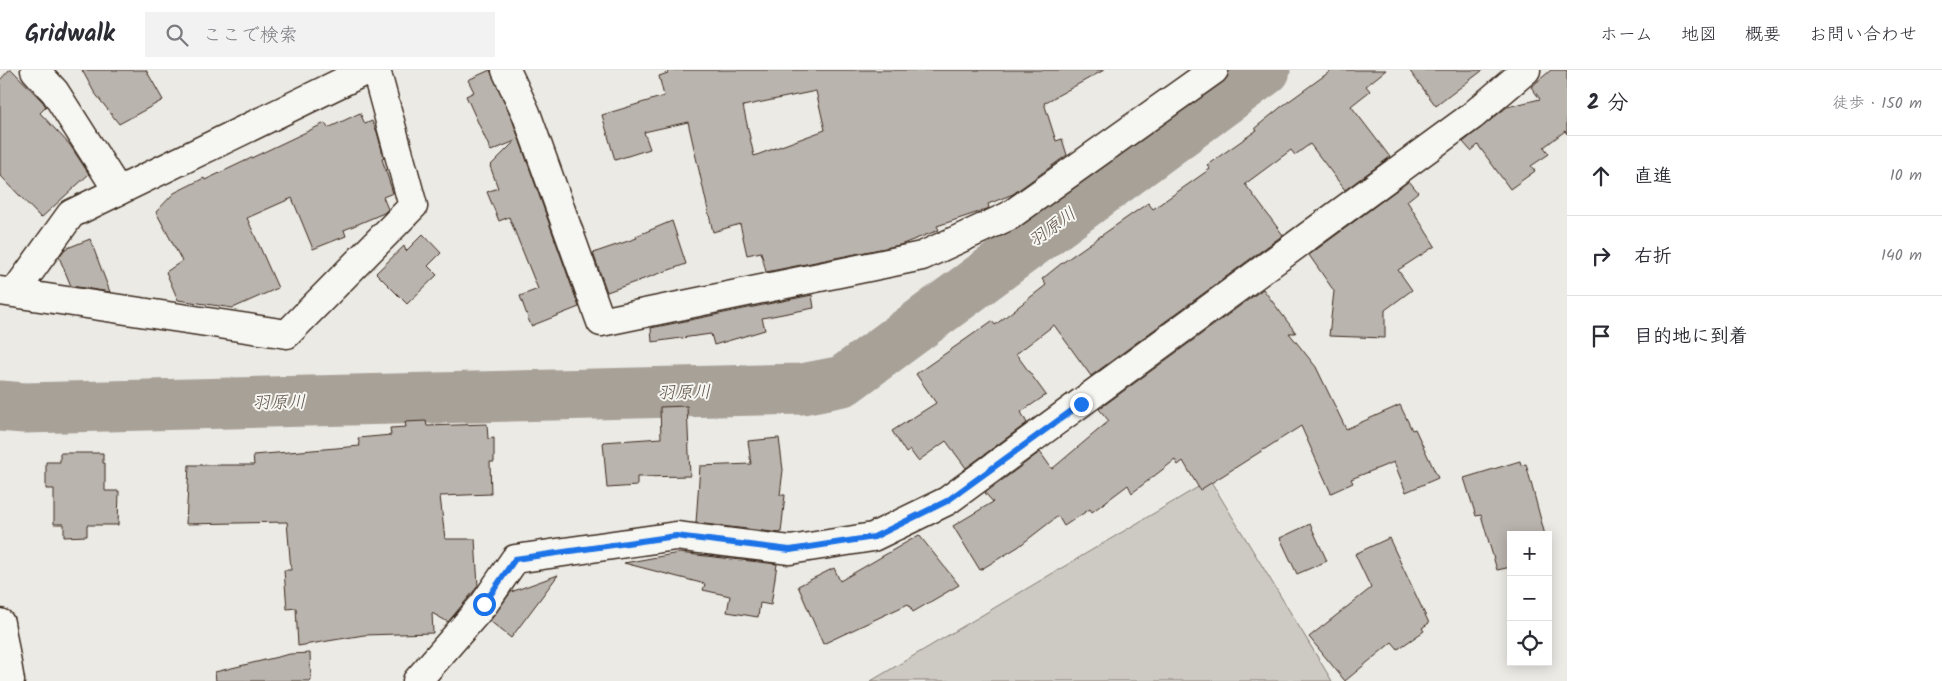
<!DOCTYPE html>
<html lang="ja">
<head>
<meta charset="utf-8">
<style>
  body { margin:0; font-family:Kalam,"Klee One",sans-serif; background:#f2f2f3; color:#2b2b33 }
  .controls { position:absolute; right:15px; bottom:15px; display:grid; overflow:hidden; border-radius:0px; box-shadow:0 2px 12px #0003 }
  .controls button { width:45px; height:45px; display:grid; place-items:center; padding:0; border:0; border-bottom:1px solid #e1e1e2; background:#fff; color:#2b2b33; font:25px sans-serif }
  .stop { position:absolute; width:15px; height:15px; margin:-11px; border:4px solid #1a73e8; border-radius:50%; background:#fff }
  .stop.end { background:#1a73e8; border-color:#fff; box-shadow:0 1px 5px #0008 }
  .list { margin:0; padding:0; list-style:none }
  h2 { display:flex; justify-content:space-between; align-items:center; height:65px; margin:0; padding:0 20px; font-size:21px }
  h2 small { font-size:16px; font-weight:400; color:#7c7c81 }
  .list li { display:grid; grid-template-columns:32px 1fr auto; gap:15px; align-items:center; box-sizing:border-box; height:80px; padding:0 20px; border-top:1px solid #e1e1e2 }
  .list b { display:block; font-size:19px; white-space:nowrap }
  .list em { font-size:16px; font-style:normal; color:#7c7c81 }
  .icon { flex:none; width:28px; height:28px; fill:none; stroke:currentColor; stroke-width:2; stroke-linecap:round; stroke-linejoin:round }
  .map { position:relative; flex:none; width:1567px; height:611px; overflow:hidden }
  header { display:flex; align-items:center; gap:30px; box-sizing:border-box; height:70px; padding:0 25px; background:#fff; border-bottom:1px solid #e1e1e2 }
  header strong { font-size:24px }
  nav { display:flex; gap:28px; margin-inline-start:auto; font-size:18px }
  .search { width:350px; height:45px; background:#f2f2f3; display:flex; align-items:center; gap:12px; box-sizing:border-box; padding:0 18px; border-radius:0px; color:#7c7c81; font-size:19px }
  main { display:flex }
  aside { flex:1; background:#fff }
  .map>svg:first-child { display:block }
</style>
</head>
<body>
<header>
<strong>Gridwalk</strong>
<div class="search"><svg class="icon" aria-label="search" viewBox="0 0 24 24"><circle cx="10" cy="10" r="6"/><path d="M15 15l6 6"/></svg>ここで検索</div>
<nav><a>ホーム</a><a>地図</a><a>概要</a><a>お問い合わせ</a></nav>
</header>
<main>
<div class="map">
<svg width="1567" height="611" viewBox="0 0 1567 611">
  <rect width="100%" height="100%" fill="#ebeae5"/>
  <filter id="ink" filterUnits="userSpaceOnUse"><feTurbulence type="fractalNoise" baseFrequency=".02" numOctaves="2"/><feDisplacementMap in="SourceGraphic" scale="10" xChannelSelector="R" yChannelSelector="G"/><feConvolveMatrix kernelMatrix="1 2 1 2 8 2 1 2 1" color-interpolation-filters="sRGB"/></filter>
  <g filter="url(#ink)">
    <polygon fill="#cdcac4" stroke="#847a71" points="1210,410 1332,611 871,611"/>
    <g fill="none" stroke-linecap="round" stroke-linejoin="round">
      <polyline stroke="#a8a198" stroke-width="51" points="0,336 24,338 802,319 843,311 1265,0"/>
    </g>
    <g fill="#bab4ae" stroke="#3b2a1e" fill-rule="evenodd">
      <polygon points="9,0 12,0 43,32 46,37 40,43 70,75 89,104 41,148 0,105 0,10"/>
      <polygon points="82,0 146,0 163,30 119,54 94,22"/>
      <polygon points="490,0 512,49 579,237 531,256 520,226 538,219 509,147 499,151 487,122 498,118 490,96 515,71 491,81 466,26 474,22 468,10"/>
      <path d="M666,0H1104L1044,33L1056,71L1062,69L1067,85L1013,124L988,134L989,138L982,141L937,156L939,160L900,175L766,202L761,182L747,185L740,154L713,162L688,52L644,62L650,79L615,90L602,45L664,26L659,6L668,3ZM816,21L825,60L754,86L743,36Z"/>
      <polygon points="1332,0 1386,0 1366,16 1370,21 1351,36 1390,87 1345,120 1310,74 1295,85 1291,80 1245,114 1283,165 1091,306 1054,255 1016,284 1046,325 1021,342 1027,353 966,398 946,371 918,391 910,380 906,383 892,361 936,333 916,304 992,251 995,255 1046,215 1042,209 1062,193 1148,133 1153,139 1210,99 1207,95 1257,60 1255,58 1281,37"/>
      <polygon points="1409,0 1483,0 1436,36"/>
      <polygon points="1551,0 1567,0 1567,64 1565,61 1544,77 1549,84 1531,96 1535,101 1510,119 1478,75 1471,81 1463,72 1507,37 1540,29 1531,17"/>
      <polygon points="360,43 365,54 372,51 377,62 384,88 382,89 393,123 383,127 388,139 384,143 344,160 346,166 313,179 292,128 247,148 278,218 233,238 178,230 166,202 182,191 156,142 174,123 204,108 205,110 325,53 328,58"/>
      <polygon points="1409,111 1418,122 1407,131 1435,176 1398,200 1412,220 1385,240 1385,268 1329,266 1334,221 1309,185"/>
      <polygon points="672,151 686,194 607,222 593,183 637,168 636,166"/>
      <polygon points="423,164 441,183 428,196 437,205 407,234 376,203 404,176 406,181"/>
      <polygon points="90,169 110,222 71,216 59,187 65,179"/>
      <polygon points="1263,219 1296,263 1289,263 1316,297 1346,359 1400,335 1412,360 1415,359 1438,408 1406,422 1394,392 1351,409 1353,413 1331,423 1301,356 1200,420 1183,391 1178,395 1175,390 1132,423 1128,415 1092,442 1090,439 1064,456 1058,446 1018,477 980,500 953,456 993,432 985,423 1040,382 1052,399 1109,351 1099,339"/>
      <polygon points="812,225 814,238 762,248 765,260 714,275 711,264 652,272 651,258"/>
      <polygon points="687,336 690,406 637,407 637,416 607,418 603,372 661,368 660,337"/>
      <polygon points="426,351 427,356 487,354 488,369 494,368 494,392 490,392 491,424 440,426 445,469 475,469 478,516 448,552 432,543 433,563 364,565 298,576 296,538 287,539 284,500 291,500 287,452 186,454 189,395 254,395 253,385 360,376 358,368 391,365 390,358 406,357 405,352"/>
      <polygon points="779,368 783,400 780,425 785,425 781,463 696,453 700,396 751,394 748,371"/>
      <polygon points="60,383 103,383 103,393 105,393 105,421 119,421 118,455 87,455 87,466 64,467 64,454 54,454 54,419 46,419 46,392 60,392"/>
      <polygon points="1520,391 1521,395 1526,394 1545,465 1511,465 1511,497 1497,500 1481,445 1476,446 1464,408"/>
      <polygon points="1310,454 1327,491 1297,504 1280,468"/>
      <polygon points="919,465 959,515 913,542 908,534 823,574 798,516 834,498 840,511"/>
      <polygon points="1389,468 1429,553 1422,558 1424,561 1398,579 1392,572 1345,611 1309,567 1371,518 1355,484"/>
      <polygon points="679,483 777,494 771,535 760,533 758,547 727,542 730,526 703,520 705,514 624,493"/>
      <polygon points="558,505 511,568 490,551 511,522"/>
      <polygon points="310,583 311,611 216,611 215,602 290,584"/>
    </g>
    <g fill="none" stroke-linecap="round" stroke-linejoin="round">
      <g stroke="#3b2a1e" stroke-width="31">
        <g id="minor">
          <polyline points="35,0 55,22 118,121"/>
          <polyline points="506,0 526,43 601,252 922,186 1009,146 1214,0"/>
          <polyline points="0,221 287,264 413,136 376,0"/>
          <polyline points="15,222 71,144 367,0"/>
          <polyline points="0,553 10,611"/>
          <polyline points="417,611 484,534 515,489 676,466 790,480 873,467 947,431 1472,46 1526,0"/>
        </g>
      </g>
      <use href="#minor" stroke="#f6f6f2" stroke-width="28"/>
    </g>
  </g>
  <g fill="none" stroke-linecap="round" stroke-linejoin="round" filter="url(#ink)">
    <polyline stroke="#1a73e8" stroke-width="6" points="484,534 515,489 676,466 790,480 874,467 947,431 1081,334"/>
  </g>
  <g text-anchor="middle" stroke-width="4" stroke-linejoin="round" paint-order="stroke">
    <g font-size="18" font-style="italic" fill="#615449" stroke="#f6f6f2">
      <text transform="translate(1052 157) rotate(-36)" y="6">羽原川</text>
      <text transform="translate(684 322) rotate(-1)" y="6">羽原川</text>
      <text transform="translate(279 332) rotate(-1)" y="6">羽原川</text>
    </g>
  </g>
</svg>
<div class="controls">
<button>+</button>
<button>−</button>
<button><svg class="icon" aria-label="locate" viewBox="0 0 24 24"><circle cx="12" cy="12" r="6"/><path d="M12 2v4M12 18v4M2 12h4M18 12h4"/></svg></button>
</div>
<div class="stop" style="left:484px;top:534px"></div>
<div class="stop end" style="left:1081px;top:334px"></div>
</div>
<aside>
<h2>2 分<small>徒歩 · 150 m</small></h2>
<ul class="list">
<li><svg class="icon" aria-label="ahead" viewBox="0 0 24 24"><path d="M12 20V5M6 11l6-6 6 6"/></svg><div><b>直進</b></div><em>10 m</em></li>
<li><svg class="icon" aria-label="right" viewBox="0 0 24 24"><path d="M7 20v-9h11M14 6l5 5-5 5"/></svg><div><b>右折</b></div><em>140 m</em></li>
<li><svg class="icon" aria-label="arrive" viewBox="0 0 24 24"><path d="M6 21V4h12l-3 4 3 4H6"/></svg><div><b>目的地に到着</b></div></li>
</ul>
</aside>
</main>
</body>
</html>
